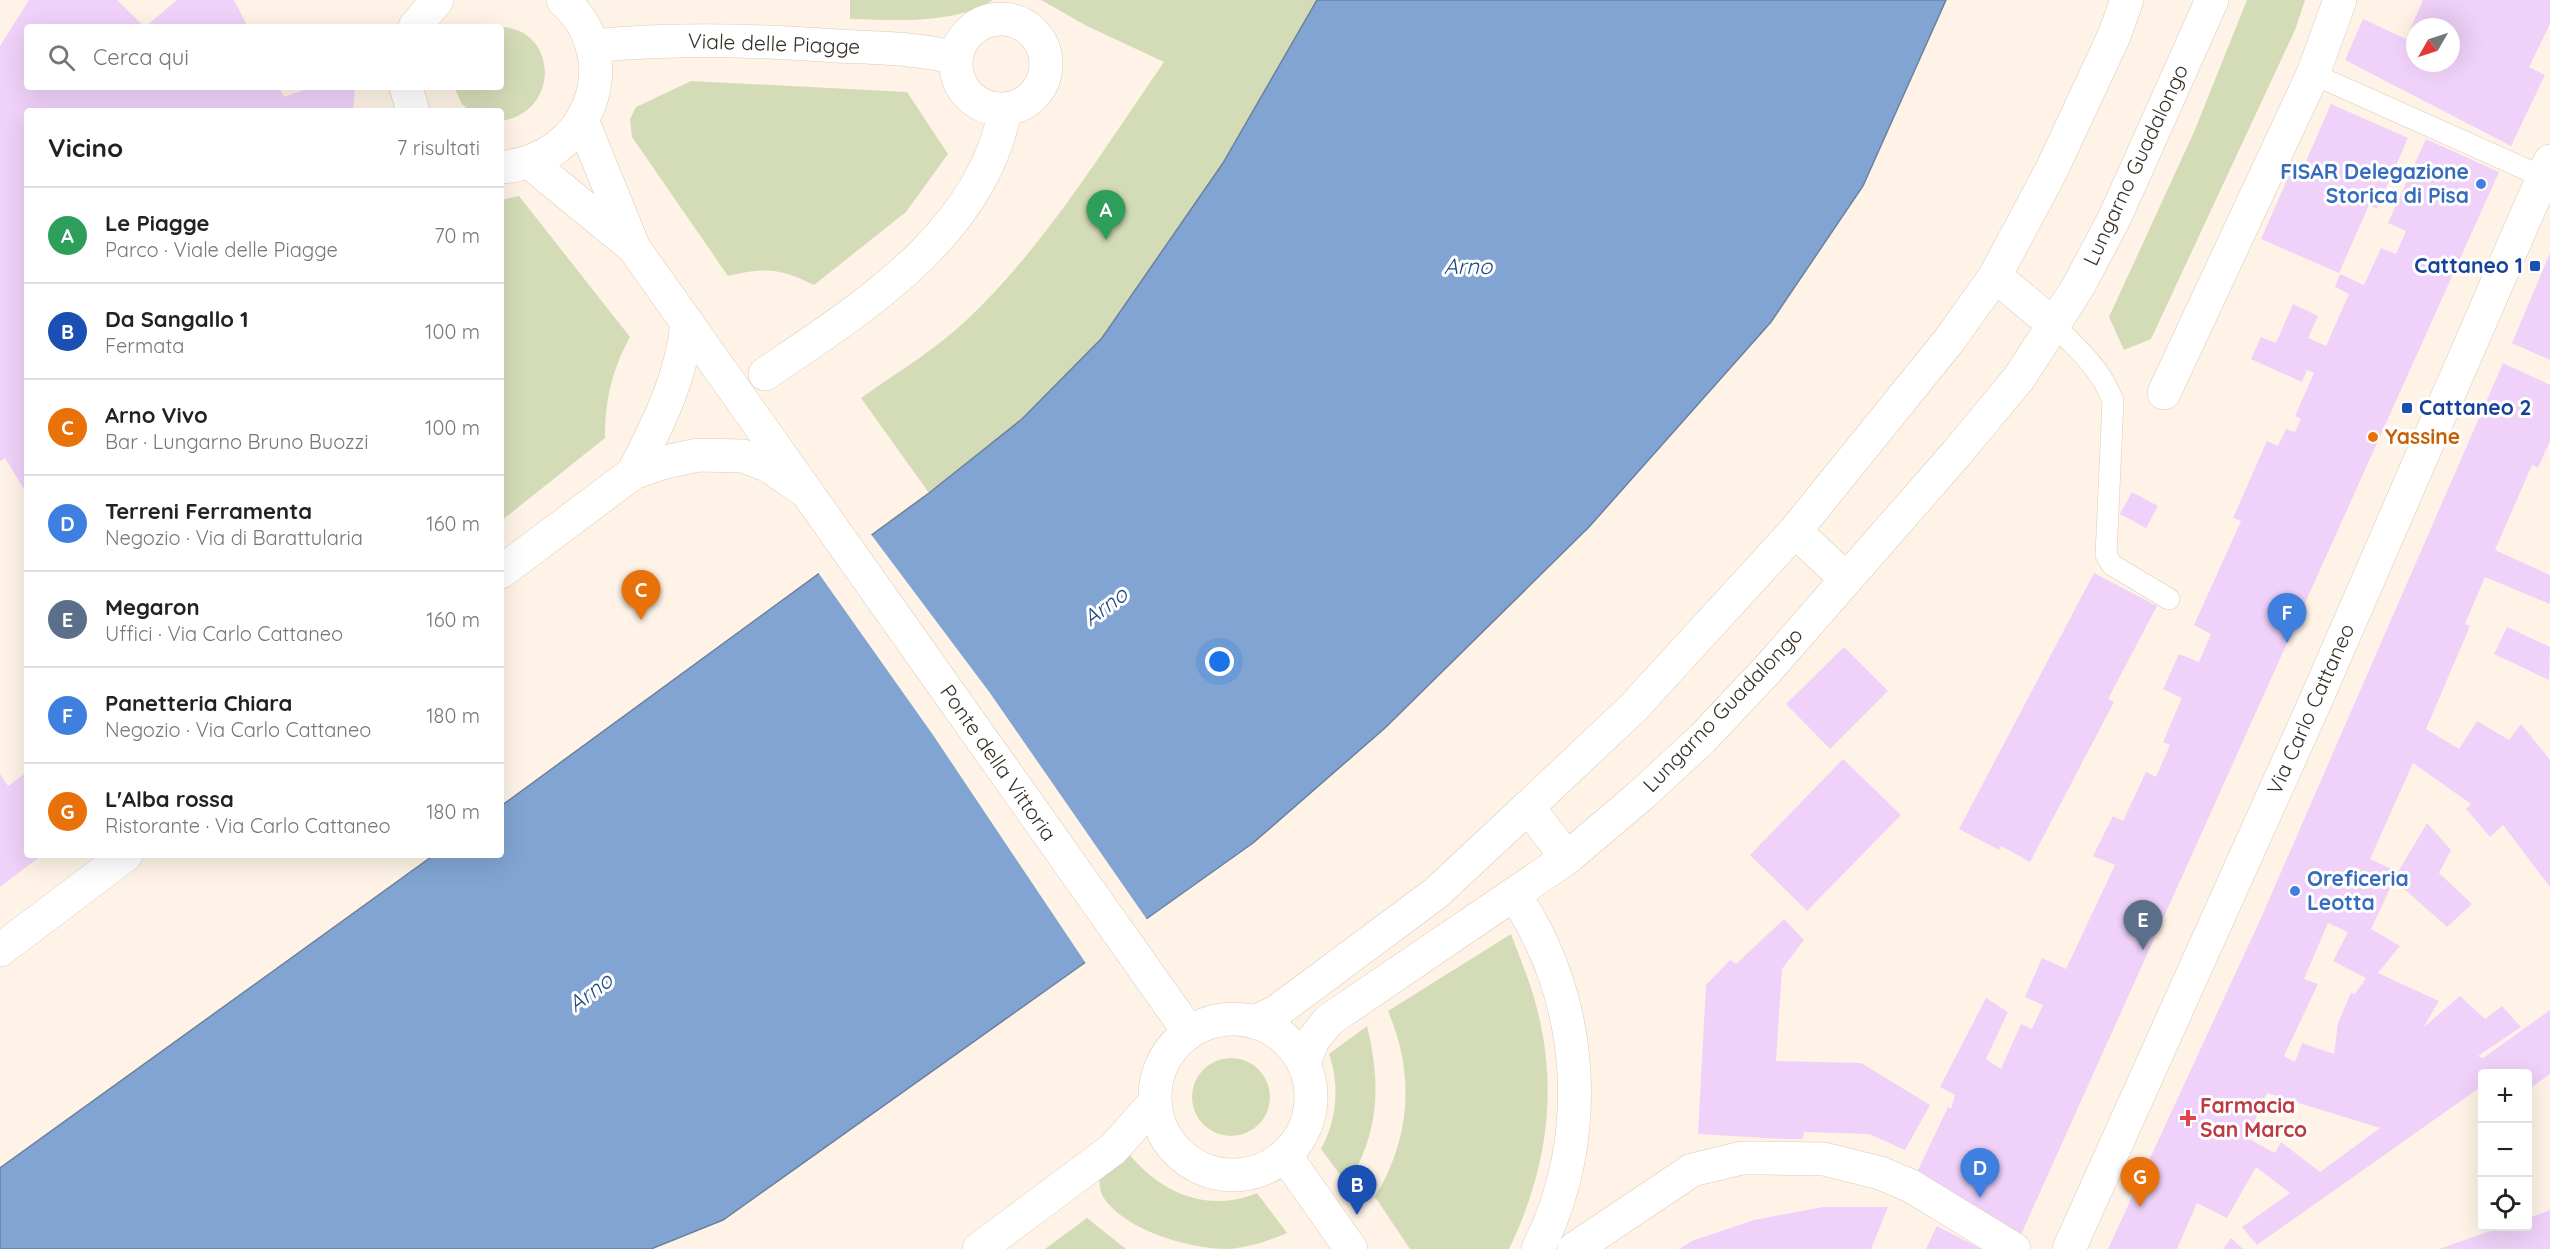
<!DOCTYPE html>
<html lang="it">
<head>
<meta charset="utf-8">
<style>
  body { margin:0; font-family:Quicksand,sans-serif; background:#f2f2f2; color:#222 }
  .controls { position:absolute; right:18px; bottom:18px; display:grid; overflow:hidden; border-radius:6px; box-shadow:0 6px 24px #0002 }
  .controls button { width:54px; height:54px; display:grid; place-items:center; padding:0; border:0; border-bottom:2px solid #e0e0e0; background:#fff; color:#222; font:30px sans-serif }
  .compass { position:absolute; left:2406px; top:18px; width:54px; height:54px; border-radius:50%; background:#fff; box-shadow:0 6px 24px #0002; rotate:231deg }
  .you { position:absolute; left:1220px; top:662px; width:21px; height:21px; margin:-15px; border:4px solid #fff; border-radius:50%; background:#1a73e8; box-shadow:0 0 0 9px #1a73e833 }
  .badge { display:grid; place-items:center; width:39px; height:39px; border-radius:50%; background:#b45309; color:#fff; font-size:20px; font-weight:700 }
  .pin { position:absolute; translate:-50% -50px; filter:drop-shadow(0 2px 3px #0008) }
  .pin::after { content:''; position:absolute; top:32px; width:21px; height:18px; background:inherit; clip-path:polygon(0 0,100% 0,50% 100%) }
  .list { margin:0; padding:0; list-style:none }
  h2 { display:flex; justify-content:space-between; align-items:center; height:78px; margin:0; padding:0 24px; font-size:26px }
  h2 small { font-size:20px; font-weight:400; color:#767676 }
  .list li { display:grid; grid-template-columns:39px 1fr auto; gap:18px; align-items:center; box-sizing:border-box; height:96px; padding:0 24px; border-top:2px solid #e0e0e0 }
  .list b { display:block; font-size:22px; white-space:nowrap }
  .list p { margin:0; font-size:20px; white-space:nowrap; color:#767676 }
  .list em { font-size:20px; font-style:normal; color:#767676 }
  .icon { flex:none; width:33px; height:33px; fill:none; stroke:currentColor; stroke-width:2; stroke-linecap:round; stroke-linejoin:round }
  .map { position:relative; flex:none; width:2550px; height:1249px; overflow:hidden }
  .search { position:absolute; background:#fff; box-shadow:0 6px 24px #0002; left:24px; top:24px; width:480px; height:66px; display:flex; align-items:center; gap:15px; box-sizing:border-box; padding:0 21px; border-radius:6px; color:#767676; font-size:22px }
  .panel { position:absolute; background:#fff; box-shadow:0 6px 24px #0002; left:24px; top:108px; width:480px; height:750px; border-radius:6px }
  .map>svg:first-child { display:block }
</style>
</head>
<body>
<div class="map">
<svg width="2550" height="1249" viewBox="0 0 2550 1249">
  <rect width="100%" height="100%" fill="#fef3e6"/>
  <g fill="#d4dcb7">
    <path d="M850,0H993C954,25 894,20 850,19Z"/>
    <path d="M1041,0H1317L1223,163L1102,338L1022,419L929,493L861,398C898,372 939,347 971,316C1048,241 1103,150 1164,62L1087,26Z"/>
    <polygon points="2247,0 2305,0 2295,30 2151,339 2124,350 2109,317 2194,132"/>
    <path d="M501,27C558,29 561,112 501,121V111H470L462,104L454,87H501Z"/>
    <path d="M691,81L907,92L948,154L906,212L814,285C780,268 765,267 728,276L632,137L630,119L636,107Z"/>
    <path d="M519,196L630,337C612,370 605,400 605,438L501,521V200Z"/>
    <path d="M1511,934C1521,961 1533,989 1539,1017C1558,1097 1545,1175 1509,1249H1410L1375,1197C1411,1137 1415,1075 1388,1011Z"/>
    <path d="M1367,1026C1381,1083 1380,1134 1347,1184L1321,1149C1337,1120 1340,1086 1329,1054Z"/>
    <circle cx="1231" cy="1097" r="39"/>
    <path d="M1130,1155C1162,1194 1209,1213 1257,1193L1287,1233C1268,1241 1250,1247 1228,1249C1189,1249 1126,1231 1103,1197C1100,1192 1100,1184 1099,1179Z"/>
    <polygon points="1087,1218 1126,1249 1045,1249"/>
  </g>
  <polygon fill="#81a4d2" stroke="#6a819f" stroke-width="1.5" points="1317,0 1946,0 1863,186 1771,322 1589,527 1385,728 1253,843 723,1220 651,1249 0,1249 0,1168 434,855 501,855 501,806 929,493 1022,419 1102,338 1223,163"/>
  <polygon fill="#fef3e6" points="870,533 990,693 1148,921 1087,965 933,735 817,571"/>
  <g fill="#f0d1f9" fill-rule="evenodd">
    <polygon points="29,0 117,0 145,27 177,0 234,0 248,27 27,27 27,87 279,87 284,97 313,87 355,87 353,111 27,111 27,494 5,458 0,461 0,46"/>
    <path d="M2423,0H2550V24L2529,67L2545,75L2511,146L2345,60L2363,19L2406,39ZM2415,27H2451V63H2415Z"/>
    <polygon points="2331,104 2408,138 2377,209 2369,205 2339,273 2261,239 2291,171 2300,175"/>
    <polygon points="2426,139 2499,172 2019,1239 1918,1170 1948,1107 1951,1109 1955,1095 1940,1087 1986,998 2008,1012 1986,1059 2001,1069 2021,1024 2032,1029 2043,1005 2025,997 2042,958 2066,969 2115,865 2093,856 2113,816 2123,821 2146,772 2156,777 2170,745 2163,742 2182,698 2163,689 2179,654 2199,662 2211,634 2194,625 2241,521 2233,518 2267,441 2278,446 2286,429 2295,432 2301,419 2295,416 2314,373 2307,370 2302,382 2251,359 2261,337 2276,343 2293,304 2318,316 2308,338 2326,346 2349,294 2335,287 2340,274 2364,285 2381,248 2396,254 2406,231 2388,223"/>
    <polygon points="2550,253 2550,360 2512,343"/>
    <path d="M2503,363L2550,385V441L2538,468L2532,465L2495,550L2550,575V604L2485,577L2465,624L2470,626L2426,729L2459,749L2477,721L2509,740L2521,724L2550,760V887L2503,825L2490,837L2466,809L2471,804L2413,763L2370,859L2398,872L2427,823L2451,850L2439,873L2472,904L2447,927L2394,880L2371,929L2400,946L2378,973L2439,1001L2423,1028L2460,996L2485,1019L2502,1006L2521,1027L2478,1056L2483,1058L2550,1010V1074L2528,1090V1074H2482V1086L2257,1245L2242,1227L2290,1193L2256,1167L2227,1218L2197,1203L2177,1249H2108L2261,918ZM2328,923L2348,932L2333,961L2366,978L2355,994L2351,993L2338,1023L2334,1054L2302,1043L2295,1062L2284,1056L2318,984L2304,979ZM2267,1093L2380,1128L2320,1172L2281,1142L2275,1153L2247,1138Z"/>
    <polygon points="2132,492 2158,506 2146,528 2120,514"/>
    <polygon points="2094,573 2157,606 2108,699 2114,702 2030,862 2001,846 1999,850 1959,829"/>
    <polygon points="2507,627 2550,647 2549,680 2494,654"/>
    <polygon points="1844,647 1888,691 1830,749 1786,704"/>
    <polygon points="1843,759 1901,815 1807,911 1750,855"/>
    <polygon points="27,772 27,855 42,855 0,887 0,774 8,786"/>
    <polygon points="1784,919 1804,940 1782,969 1776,1061 1861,1063 1930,1105 1905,1150 1869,1134 1804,1132 1803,1139 1786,1139 1698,1134 1706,985 1730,960 1736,964"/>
    <polygon points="1823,1207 1888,1207 1871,1249 1679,1249 1692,1241 1754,1220"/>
    <polygon points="2550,1210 2550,1249 2439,1249 2502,1227 2528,1227 2528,1218"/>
    <polygon points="1937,1226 1981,1249 1926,1249"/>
    <polygon points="2231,1238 2243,1249 2223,1249"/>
  </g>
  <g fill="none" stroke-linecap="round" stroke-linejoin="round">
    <g stroke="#dbcab5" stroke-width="22">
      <g id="service">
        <polyline points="2313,74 2543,177"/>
        <path d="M2054,325C2077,348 2102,370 2113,401L2106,555L2112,565L2169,599"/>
      </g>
    </g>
    <g stroke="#dbcab5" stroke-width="34">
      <g id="minor">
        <circle cx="1001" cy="64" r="45"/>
        <path d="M592,46C674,38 756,40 838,46C878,48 918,48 956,58"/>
        <polyline points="1995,276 2054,325"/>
        <path d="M765,374C862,308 982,234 1005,110"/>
        <polyline points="2164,393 2313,74 2340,0"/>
        <polyline points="1795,531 1846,579"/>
        <polyline points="1528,807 1567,858"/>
        <path d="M1515,896C1585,998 1594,1139 1538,1249"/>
        <polyline points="1254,1022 1276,1012 1436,893 1528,807 1633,708 1795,531 1951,338 1995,276 2052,169 2114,36 2127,0"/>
        <polyline points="1304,1063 1313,1040 1329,1020 1567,858 1640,796 1702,739 1768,669 1956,454 2019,378 2078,287 2115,217 2212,0"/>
        <polyline points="1574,1249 1692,1170 1742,1158 1763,1158 1824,1159 1880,1173 1911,1186 2014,1249"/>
      </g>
    </g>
    <g stroke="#dbcab5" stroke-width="34">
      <g id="tertiary">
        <path d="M633,473C658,424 682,378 687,322"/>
        <polyline points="501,572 633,473 665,462 698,455 743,456 767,465 804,490"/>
        <polyline points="0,950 126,855"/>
        <polyline points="979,1249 1113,1149 1155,1102"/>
      </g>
    </g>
    <g stroke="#dbcab5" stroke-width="34">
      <g id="secondary">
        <polyline points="415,27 437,0"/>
        <polyline points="406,87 413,111"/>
        <polyline points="582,120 634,248 1189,1032"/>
        <polyline points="529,162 633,247"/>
        <path d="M501,167C588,162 629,60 563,0"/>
        <circle cx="1233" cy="1097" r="78"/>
        <polyline points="1285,1155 1351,1249"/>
        <polyline points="2069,1249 2316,700 2550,161"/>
      </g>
    </g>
    <use href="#service" stroke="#fff" stroke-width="21"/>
    <use href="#minor" stroke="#fff" stroke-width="33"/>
    <use href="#tertiary" stroke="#fff" stroke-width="33"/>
    <use href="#secondary" stroke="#fff" stroke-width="33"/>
  </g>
  <g fill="#3f7fe0" stroke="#fff" stroke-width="2">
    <circle cx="2481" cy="184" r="6"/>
    <circle cx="2295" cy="891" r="6"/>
  </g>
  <g fill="#1a4fb4" stroke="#fff" stroke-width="2">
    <rect x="2529" y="260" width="12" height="12" rx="3"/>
    <rect x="2401" y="402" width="12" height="12" rx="3"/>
  </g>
  <circle fill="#e8710a" stroke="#fff" stroke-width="2" cx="2373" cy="437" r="6"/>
  <path fill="#e0444e" stroke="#fff" stroke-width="2" d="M2185 1109h6v6h6v6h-6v6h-6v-6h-6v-6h6z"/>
  <g text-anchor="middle" stroke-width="6" stroke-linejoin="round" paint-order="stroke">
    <g font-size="21" fill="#362f27" stroke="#fff">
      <text transform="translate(774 44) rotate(2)" y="7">Viale delle Piagge</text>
      <text transform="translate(2136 165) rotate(-65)" y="7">Lungarno Guadalongo</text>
      <text transform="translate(2311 709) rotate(-66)" y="7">Via Carlo Cattaneo</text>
      <text transform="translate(1723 710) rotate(-46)" y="7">Lungarno Guadalongo</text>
      <text transform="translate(998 763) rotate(55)" y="7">Ponte della Vittoria</text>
    </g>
    <g font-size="21" font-weight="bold" fill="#366cbe" stroke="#fff" text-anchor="end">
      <text x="2469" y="179">FISAR Delegazione<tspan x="2469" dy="24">Storica di Pisa</tspan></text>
      <text x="2307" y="886" text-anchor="start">Oreficeria<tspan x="2307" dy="24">Leotta</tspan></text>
    </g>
    <g font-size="21" font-weight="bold" fill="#164399" stroke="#fff" text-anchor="end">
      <text x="2523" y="273">Cattaneo 1</text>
      <text x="2419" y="415" text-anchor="start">Cattaneo 2</text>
    </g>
    <g font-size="21" font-weight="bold" fill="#c56008" stroke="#fff" text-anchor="start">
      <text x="2385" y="444">Yassine</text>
    </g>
    <g font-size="21" font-weight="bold" fill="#be3a42" stroke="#fff" text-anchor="start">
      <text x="2200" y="1113">Farmacia<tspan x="2200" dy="24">San Marco</tspan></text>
    </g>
    <g font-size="22" font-style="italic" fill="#1c4982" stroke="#fff">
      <text x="1468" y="274">Arno</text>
      <text transform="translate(1105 606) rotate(-37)" y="8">Arno</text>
      <text transform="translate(590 992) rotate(-37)" y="8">Arno</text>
    </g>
  </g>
</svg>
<div class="controls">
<button>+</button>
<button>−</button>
<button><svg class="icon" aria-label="locate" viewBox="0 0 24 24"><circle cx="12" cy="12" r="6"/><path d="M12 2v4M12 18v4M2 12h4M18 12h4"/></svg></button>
</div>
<svg class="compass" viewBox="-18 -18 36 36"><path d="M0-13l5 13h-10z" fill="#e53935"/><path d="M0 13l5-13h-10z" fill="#767676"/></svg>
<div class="you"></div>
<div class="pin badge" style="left:1106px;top:240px;background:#2e9e5b">A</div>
<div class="pin badge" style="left:1357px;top:1215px;background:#1a4fb4">B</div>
<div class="pin badge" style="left:641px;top:620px;background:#e8710a">C</div>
<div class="pin badge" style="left:1980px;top:1198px;background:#3f7fe0">D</div>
<div class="pin badge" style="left:2143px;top:950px;background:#5c6f8a">E</div>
<div class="pin badge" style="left:2287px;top:643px;background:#3f7fe0">F</div>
<div class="pin badge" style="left:2140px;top:1207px;background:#e8710a">G</div>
<div class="search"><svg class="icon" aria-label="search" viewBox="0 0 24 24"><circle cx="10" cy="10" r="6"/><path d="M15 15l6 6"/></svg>Cerca qui</div>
<section class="panel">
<h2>Vicino<small>7 risultati</small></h2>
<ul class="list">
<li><span class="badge" style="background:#2e9e5b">A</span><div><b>Le Piagge</b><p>Parco · Viale delle Piagge</p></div><em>70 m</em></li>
<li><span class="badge" style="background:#1a4fb4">B</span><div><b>Da Sangallo 1</b><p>Fermata</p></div><em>100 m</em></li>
<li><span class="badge" style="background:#e8710a">C</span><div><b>Arno Vivo</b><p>Bar · Lungarno Bruno Buozzi</p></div><em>100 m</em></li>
<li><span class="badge" style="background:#3f7fe0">D</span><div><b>Terreni Ferramenta</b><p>Negozio · Via di Barattularia</p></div><em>160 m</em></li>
<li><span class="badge" style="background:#5c6f8a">E</span><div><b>Megaron</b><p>Uffici · Via Carlo Cattaneo</p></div><em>160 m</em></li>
<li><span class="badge" style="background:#3f7fe0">F</span><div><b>Panetteria Chiara</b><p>Negozio · Via Carlo Cattaneo</p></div><em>180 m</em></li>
<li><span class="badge" style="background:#e8710a">G</span><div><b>L'Alba rossa</b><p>Ristorante · Via Carlo Cattaneo</p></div><em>180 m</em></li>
</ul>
</section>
</div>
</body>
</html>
